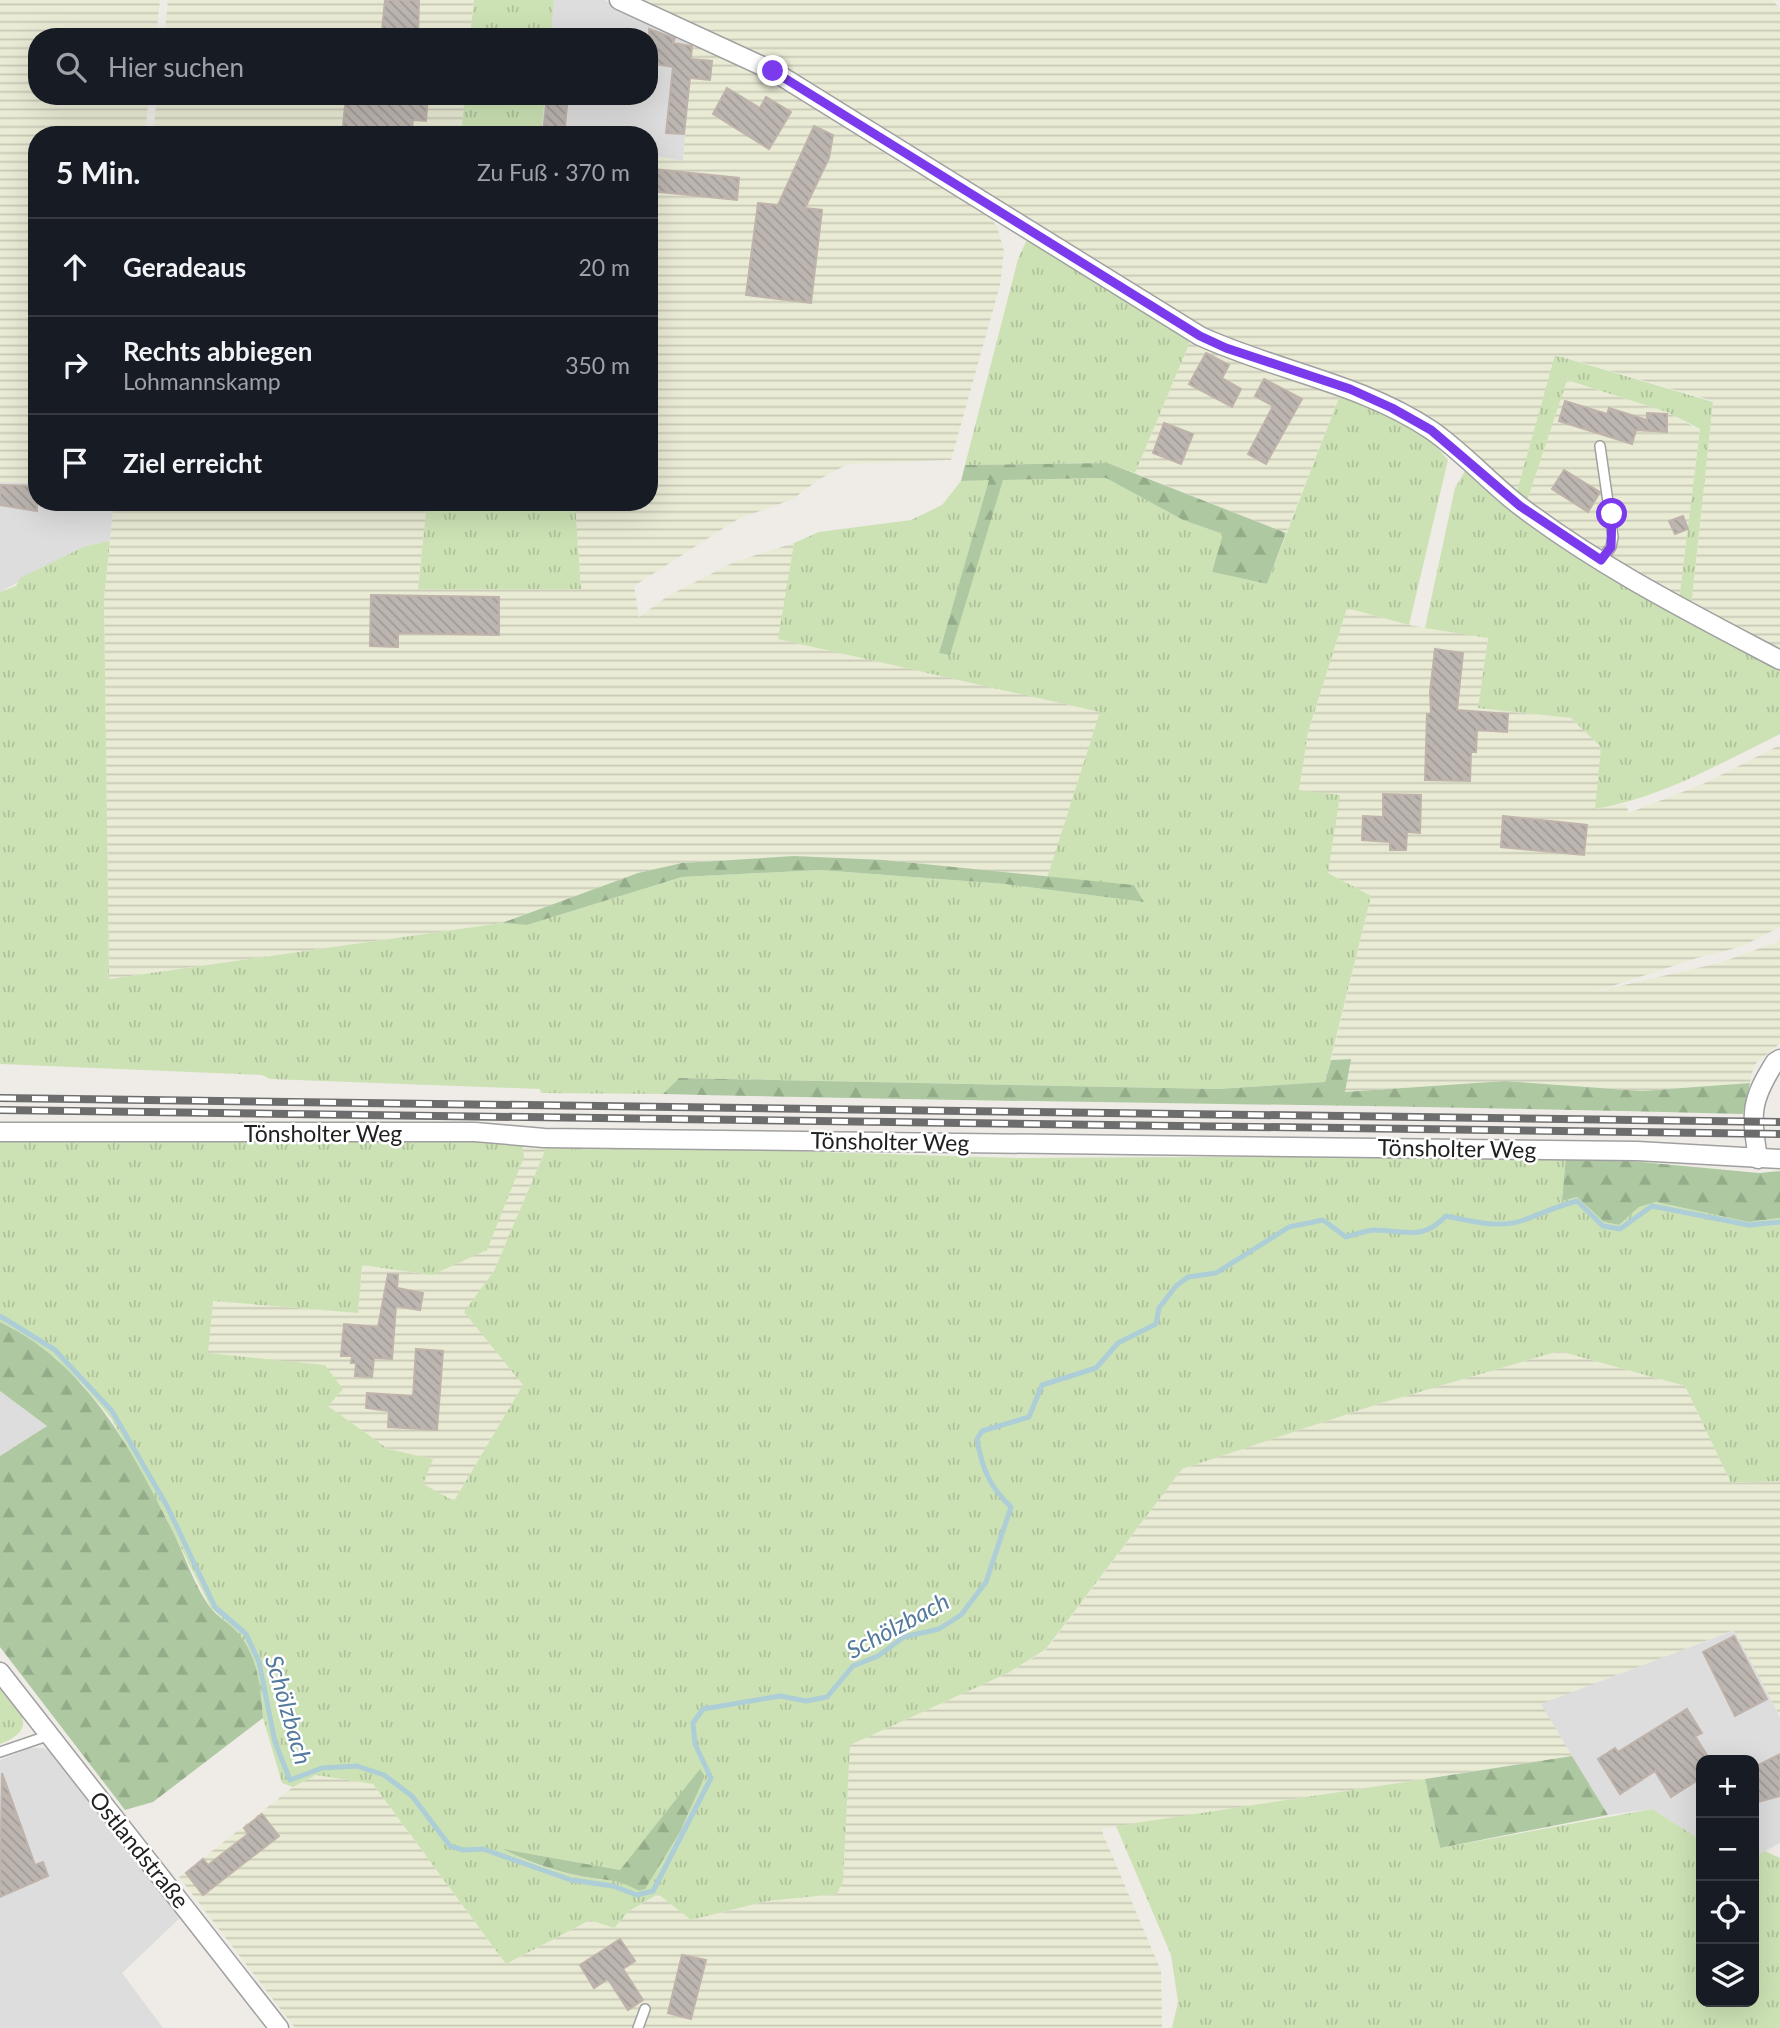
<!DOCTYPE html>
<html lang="de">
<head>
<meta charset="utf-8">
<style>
  body { margin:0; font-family:Lato,sans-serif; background:#20242c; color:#f1f3f6 }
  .controls { position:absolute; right:21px; bottom:21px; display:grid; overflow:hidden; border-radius:14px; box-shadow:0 7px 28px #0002 }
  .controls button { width:63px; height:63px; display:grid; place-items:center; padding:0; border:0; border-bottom:2px solid #363941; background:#171b24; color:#f1f3f6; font:35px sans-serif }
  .stop { position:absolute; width:21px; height:21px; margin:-16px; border:5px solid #7c3aed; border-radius:50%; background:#fff }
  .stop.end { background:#7c3aed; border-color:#fff; box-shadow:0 2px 7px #0008 }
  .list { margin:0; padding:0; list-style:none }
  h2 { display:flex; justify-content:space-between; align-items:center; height:91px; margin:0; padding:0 28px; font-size:30px }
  h2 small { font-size:23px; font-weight:400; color:#9ea1a6 }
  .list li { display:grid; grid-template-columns:46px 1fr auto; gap:21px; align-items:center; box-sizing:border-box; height:98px; padding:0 28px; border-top:2px solid #363941 }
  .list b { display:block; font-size:26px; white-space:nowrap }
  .list p { margin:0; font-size:23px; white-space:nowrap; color:#9ea1a6 }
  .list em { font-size:23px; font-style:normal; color:#9ea1a6 }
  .icon { flex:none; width:38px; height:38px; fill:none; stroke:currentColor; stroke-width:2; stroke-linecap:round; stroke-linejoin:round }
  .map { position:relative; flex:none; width:1780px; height:2028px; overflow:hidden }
  .search { position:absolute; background:#171b24; box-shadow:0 7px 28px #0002; left:28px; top:28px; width:630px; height:77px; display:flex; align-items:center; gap:18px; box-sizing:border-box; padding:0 24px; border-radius:28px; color:#9ea1a6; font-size:26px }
  .panel { position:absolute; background:#171b24; box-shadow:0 7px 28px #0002; left:28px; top:126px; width:630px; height:385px; border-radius:28px }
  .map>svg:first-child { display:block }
</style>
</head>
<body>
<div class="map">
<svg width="1780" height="2028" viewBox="0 0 1780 2028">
  <defs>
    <pattern id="farmland-rules" width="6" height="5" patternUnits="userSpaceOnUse" patternTransform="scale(1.75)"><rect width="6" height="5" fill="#eaebd5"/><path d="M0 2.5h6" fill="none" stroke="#c8c9b6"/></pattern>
    <pattern id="grass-tufts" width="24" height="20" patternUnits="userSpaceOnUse" patternTransform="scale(1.75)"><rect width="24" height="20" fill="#cce2b4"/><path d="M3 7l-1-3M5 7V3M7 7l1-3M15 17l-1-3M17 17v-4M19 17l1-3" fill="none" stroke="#afc19a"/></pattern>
    <pattern id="forest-firs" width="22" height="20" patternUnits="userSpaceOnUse" patternTransform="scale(1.75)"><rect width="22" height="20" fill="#aec9a1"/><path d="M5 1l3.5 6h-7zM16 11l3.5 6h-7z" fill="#95ac8a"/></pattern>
    <pattern id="building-back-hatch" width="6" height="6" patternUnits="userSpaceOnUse" patternTransform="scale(1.75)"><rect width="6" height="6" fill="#bcb5b0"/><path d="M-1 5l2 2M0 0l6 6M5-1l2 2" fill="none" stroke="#a19b97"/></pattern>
  </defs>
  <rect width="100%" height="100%" fill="#efece7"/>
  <g fill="#ddd">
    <polygon points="554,0 604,0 693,40 683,162 649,155 649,135 541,135 545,96 649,96 649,37 551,37"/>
    <polygon points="0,482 37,483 37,502 114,502 110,541 86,546 0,592"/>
    <polygon points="0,1391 47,1426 0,1456"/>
    <polygon points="1735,1630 1780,1717 1780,1843 1754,1857 1754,1760 1701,1760 1701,1840 1652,1809 1608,1815 1540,1704"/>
    <polygon points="30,1748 44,1748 52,1752 184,1914 122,1973 163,2028 0,2028 0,1760"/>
  </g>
  <g fill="url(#farmland-rules)">
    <polygon points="0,0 160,0 156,37 37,37 37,96 149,96 145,135 37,135 37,483 0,482"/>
    <polygon points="168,0 474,0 470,37 164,37"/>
    <polygon points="638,0 1773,0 1780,9 1780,652 1691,607 1713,401 1556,355 1516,495 1460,447 1281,360 1190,324 781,64"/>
    <polygon points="693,40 774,76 980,208 997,226 1004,251 1000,285 951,460 848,464 818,480 793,499 738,519 634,586 639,617 668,596 734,562 794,543 779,639 1101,712 1047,878 884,860 794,856 682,863 638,873 502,923 109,979 104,598 114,502 427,502 418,589 581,588 575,502 649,502 649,155 683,161"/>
    <polygon points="157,96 465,96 461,135 153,135"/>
    <polygon points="1192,337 1340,395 1286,533 1135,473"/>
    <polygon points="1566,380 1667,412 1700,430 1679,601 1526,504"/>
    <polygon points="1347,608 1409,625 1488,637 1478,708 1571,718 1601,747 1596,809 1626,804 1629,813 1705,783 1780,745 1780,927 1740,947 1697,958 1594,992 1719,963 1780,941 1780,1043 1754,1065 1750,1083 1642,1091 1505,1081 1344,1092 1351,1059 1331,1060 1371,896 1328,874 1299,790 1308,732"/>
    <polygon points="522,1141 548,1144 494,1271 465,1312 523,1385 454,1501 422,1484 432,1459 388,1449 327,1406 207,1353 213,1301 358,1313 362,1265 432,1275"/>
    <polygon points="1559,1351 1685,1386 1731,1483 1780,1481 1780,1716 1734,1630 1541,1704 1572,1756 1101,1829 1161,1971 1162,2028 295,2028 179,1877 293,1787 316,1775 373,1784 506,1964 590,1920 614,1928 629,1911 658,1894 692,1920 767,1901 837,1894 843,1881 850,1745 1008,1673 1046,1650 1182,1469 1375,1405"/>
  </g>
  <g fill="url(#grass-tufts)" fill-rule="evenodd">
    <polygon points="474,0 554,0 551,37 470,37"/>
    <polygon points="465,96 545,96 541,135 461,135"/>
    <polygon points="1028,237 1192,337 1135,473 1108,463 965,465 1018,259"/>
    <polygon points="1555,355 1713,402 1691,607 1679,601 1700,429 1667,412 1567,380 1526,504 1516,495"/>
    <path d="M1340,395C1381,410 1420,424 1448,460L1409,625L1347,608L1308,732L1299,790L1340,795L1328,873L1371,896L1325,1082L1217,1089L679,1078L663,1094L541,1093L540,1089L270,1079L262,1075L0,1064V592L16,586L20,578L86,546L110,541L104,598L109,979L502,923L527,925L682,877L820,870L1005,884L1144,902L1134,885L1047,878L1100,712L778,639L794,543L819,532L911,520L942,505L961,481L990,479L939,652L1003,480L1106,478L1183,520L1224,534L1212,572L1267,584Z"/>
    <path d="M1465,471L1780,666V734C1721,763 1661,798 1595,809L1601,747L1571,718L1478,708L1488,638L1425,628L1455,488Z"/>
    <polygon points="427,502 575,502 581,589 418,589"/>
    <path d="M456,1138L522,1141L524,1157L487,1250L432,1275L362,1265L358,1313L213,1301L208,1353L325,1365L343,1389L328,1406L388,1449L433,1459L423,1484L454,1501L523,1385L464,1312L494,1271L548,1144L1018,1158L1566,1155L1562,1201L1577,1197L1604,1222L1619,1225L1639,1207L1656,1202L1749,1222L1780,1218V1481L1731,1483L1685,1386L1559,1351L1375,1405L1182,1469L1046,1649L1008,1673L850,1745L843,1881L837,1894L767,1901L691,1920L658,1894L629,1911L614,1928L590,1920L506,1964L373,1784L316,1775L293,1787L282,1783L263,1718L261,1691L238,1633L211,1608L166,1518L111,1418L83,1385L55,1358L16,1330L0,1322V1140ZM701,1770L705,1776L680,1832L639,1891C616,1878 614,1882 591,1878C563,1874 529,1864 506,1850L620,1870Z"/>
    <path d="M0,1684C19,1709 41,1729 0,1744Z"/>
    <polygon points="1425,1779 1440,1848 1652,1809 1701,1840 1701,2002 1754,2002 1754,1857 1765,1851 1780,1858 1780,2028 1172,2028 1178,2002 1171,1955 1116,1826"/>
  </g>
  <g fill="url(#forest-firs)">
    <polygon points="1108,463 1286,533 1267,584 1212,572 1223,534 1183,520 1106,478 1003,480 950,655 939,653 989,480 961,481 965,465"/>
    <polygon points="794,856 884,860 1134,885 1144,902 1005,884 820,870 682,877 527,925 502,923 638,873 682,863"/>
    <path d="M1351,1059L1345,1092L1505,1081L1642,1091L1750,1083L1743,1114C1383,1104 1023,1103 663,1094L679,1078L1217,1089L1325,1082L1331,1060Z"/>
    <polygon points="1566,1155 1759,1173 1780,1171 1780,1218 1749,1222 1656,1202 1639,1207 1619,1225 1604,1222 1577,1197 1562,1201"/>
    <path d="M0,1322C88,1364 134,1453 175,1536C186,1559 195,1587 210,1607C217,1617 230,1623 238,1633C258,1657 261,1688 263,1718L153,1802L125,1810L0,1647V1456L47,1426L0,1391Z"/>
    <polygon points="1572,1756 1608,1815 1440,1848 1425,1779"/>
    <path d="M700,1769L705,1776L680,1832L645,1889L639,1891C619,1880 613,1881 592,1878C562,1874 530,1863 503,1849L620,1870Z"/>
  </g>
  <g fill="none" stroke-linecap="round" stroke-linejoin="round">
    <path stroke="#adced7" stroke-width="5" d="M0,1316L55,1350L112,1411L167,1506L215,1607L246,1634L259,1662L275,1742L290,1780L322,1768L357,1766L384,1775L412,1796L450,1846L463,1850L483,1849L571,1880L613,1886L637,1895L653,1891L711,1778L695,1744L693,1723L703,1709L780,1696L806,1701L827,1697L853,1666L878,1656L904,1637L939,1629L961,1615L986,1582L1011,1507C989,1486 982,1468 977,1439L982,1431L1029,1417L1042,1385L1096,1368L1118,1343L1156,1324L1159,1308L1176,1286L1188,1277L1216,1273L1289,1227L1323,1220L1346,1237C1354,1235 1364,1231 1373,1230C1405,1230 1421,1242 1446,1216C1470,1221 1500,1229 1524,1220C1542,1213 1558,1206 1577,1201L1603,1226L1620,1229L1652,1206L1749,1225L1780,1222"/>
  </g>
  <g fill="url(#building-back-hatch)" stroke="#bfb3ab" stroke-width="2">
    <polygon points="385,0 419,0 418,34 382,30"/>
    <polygon points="649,29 675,38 673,43 692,46 691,59 712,61 710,80 690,78 684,134 666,133 673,67 649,63"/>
    <polygon points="727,88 760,108 766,97 791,112 769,149 713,114"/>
    <polygon points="346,96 428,96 426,121 413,120 411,135 342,135"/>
    <polygon points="547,96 568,96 564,135 543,135"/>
    <polygon points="814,126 833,135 829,158 805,208 822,210 811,303 746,295 758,203 778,205"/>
    <polygon points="653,169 739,178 737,200 651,191"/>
    <polygon points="1206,353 1229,365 1222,378 1241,389 1232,407 1189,384"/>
    <polygon points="1264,379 1302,399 1266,464 1248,454 1273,406 1255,396"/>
    <polygon points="1565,401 1607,414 1609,408 1647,420 1647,413 1667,414 1667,432 1636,430 1632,444 1559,421"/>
    <polygon points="1164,423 1193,434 1181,464 1153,453"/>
    <polygon points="1564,470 1600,492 1588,512 1552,489"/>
    <polygon points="0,485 37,486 37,511 0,505"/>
    <polygon points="1683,516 1688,529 1675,534 1669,521"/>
    <polygon points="371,595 499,597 499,635 398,633 398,647 370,646"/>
    <polygon points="1435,649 1463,653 1457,710 1508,714 1507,732 1477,730 1476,752 1471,752 1470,781 1425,780 1427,714 1431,714 1430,692"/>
    <polygon points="1383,794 1421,795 1420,833 1407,832 1406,850 1390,850 1390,842 1362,840 1363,816 1383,817"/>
    <polygon points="1503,816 1587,825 1584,855 1501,847"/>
    <polygon points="388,1274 398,1275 397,1288 423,1293 420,1310 396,1306 392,1359 374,1358 372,1377 355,1376 356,1363 351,1363 352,1356 341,1356 344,1324 378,1327"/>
    <polygon points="416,1349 443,1351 437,1430 388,1427 389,1411 366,1408 367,1393 413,1396"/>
    <polygon points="1734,1636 1767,1699 1735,1716 1703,1652"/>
    <polygon points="1687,1709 1702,1733 1695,1736 1710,1760 1701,1760 1701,1778 1671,1797 1655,1771 1620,1794 1598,1759 1615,1748 1618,1752"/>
    <polygon points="1780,1754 1780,1796 1754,1803 1754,1767"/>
    <polygon points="2,1773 35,1865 43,1862 48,1876 0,1897"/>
    <polygon points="262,1814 279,1836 203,1895 186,1873 203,1859 208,1865 248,1834 244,1828"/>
    <polygon points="620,1939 635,1961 623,1969 643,2000 628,2010 608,1979 594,1988 580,1965"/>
    <polygon points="682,1955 706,1960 691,2019 668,2013"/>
  </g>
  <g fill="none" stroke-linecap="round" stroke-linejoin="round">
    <g stroke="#a0a0a0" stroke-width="12">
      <g id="lane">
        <polyline points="1600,446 1613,537 1611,547 1601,560"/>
        <polyline points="0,1752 47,1736"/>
        <polyline points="638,2028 645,2009"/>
      </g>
    </g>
    <g stroke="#a0a0a0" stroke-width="21">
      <g id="street">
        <path d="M619,0L773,71L1200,336C1276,371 1361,383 1431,430C1463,452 1489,482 1520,506C1600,567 1691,613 1780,660"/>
        <polyline points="0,1132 475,1132 544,1138 1637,1151 1780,1159"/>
        <path d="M1758,1159C1751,1112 1750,1102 1775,1062L1780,1059"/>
        <polyline points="0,1672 279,2028"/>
      </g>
    </g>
    <use href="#lane" stroke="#fff" stroke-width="9"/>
    <use href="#street" stroke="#fff" stroke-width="18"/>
    <g stroke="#6d6d6d" stroke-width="8">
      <g id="rail">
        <polyline points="0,1098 1780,1122"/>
        <polyline points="0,1110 1780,1134"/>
      </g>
    </g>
    <use href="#rail" stroke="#fff" stroke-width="5" stroke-dasharray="16" stroke-linecap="butt"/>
  </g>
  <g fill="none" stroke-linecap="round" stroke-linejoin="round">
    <polyline stroke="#7c3aed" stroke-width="9" points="773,71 1200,336 1226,348 1350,389 1392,408 1431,430 1520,506 1601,560 1611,547 1612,514"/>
  </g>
  <g text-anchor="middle" stroke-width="5" stroke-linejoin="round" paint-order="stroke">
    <g font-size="23" fill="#1f1f1f" stroke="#fff">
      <text x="323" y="1142">Tönsholter Weg</text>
      <text transform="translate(890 1142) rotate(1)" y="8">Tönsholter Weg</text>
      <text transform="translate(1457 1149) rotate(1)" y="8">Tönsholter Weg</text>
      <text transform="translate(139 1850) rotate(51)" y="8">Ostlandstraße</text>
    </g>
    <g font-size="24" font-style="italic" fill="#547a9c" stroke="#fff">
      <text transform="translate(898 1626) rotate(-28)" y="8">Schölzbach</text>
      <text transform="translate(288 1710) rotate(74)" y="8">Schölzbach</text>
    </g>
  </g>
</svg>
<div class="controls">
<button>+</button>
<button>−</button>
<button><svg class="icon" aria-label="locate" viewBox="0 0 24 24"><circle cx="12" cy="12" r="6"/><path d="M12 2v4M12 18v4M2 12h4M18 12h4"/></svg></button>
<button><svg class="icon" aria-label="layers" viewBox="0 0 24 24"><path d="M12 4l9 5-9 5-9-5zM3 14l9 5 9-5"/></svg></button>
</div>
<div class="stop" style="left:1612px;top:514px"></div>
<div class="stop end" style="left:773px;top:71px"></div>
<div class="search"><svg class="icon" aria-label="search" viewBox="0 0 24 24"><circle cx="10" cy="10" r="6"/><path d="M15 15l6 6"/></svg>Hier suchen</div>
<section class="panel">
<h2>5 Min.<small>Zu Fuß · 370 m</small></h2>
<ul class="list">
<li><svg class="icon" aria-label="ahead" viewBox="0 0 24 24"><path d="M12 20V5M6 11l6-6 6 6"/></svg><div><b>Geradeaus</b></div><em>20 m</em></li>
<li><svg class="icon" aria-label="right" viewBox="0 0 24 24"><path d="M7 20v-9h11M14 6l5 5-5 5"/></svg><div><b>Rechts abbiegen</b><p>Lohmannskamp</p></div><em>350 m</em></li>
<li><svg class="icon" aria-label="arrive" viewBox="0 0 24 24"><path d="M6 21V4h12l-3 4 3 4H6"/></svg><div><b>Ziel erreicht</b></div></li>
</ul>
</section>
</div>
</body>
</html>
